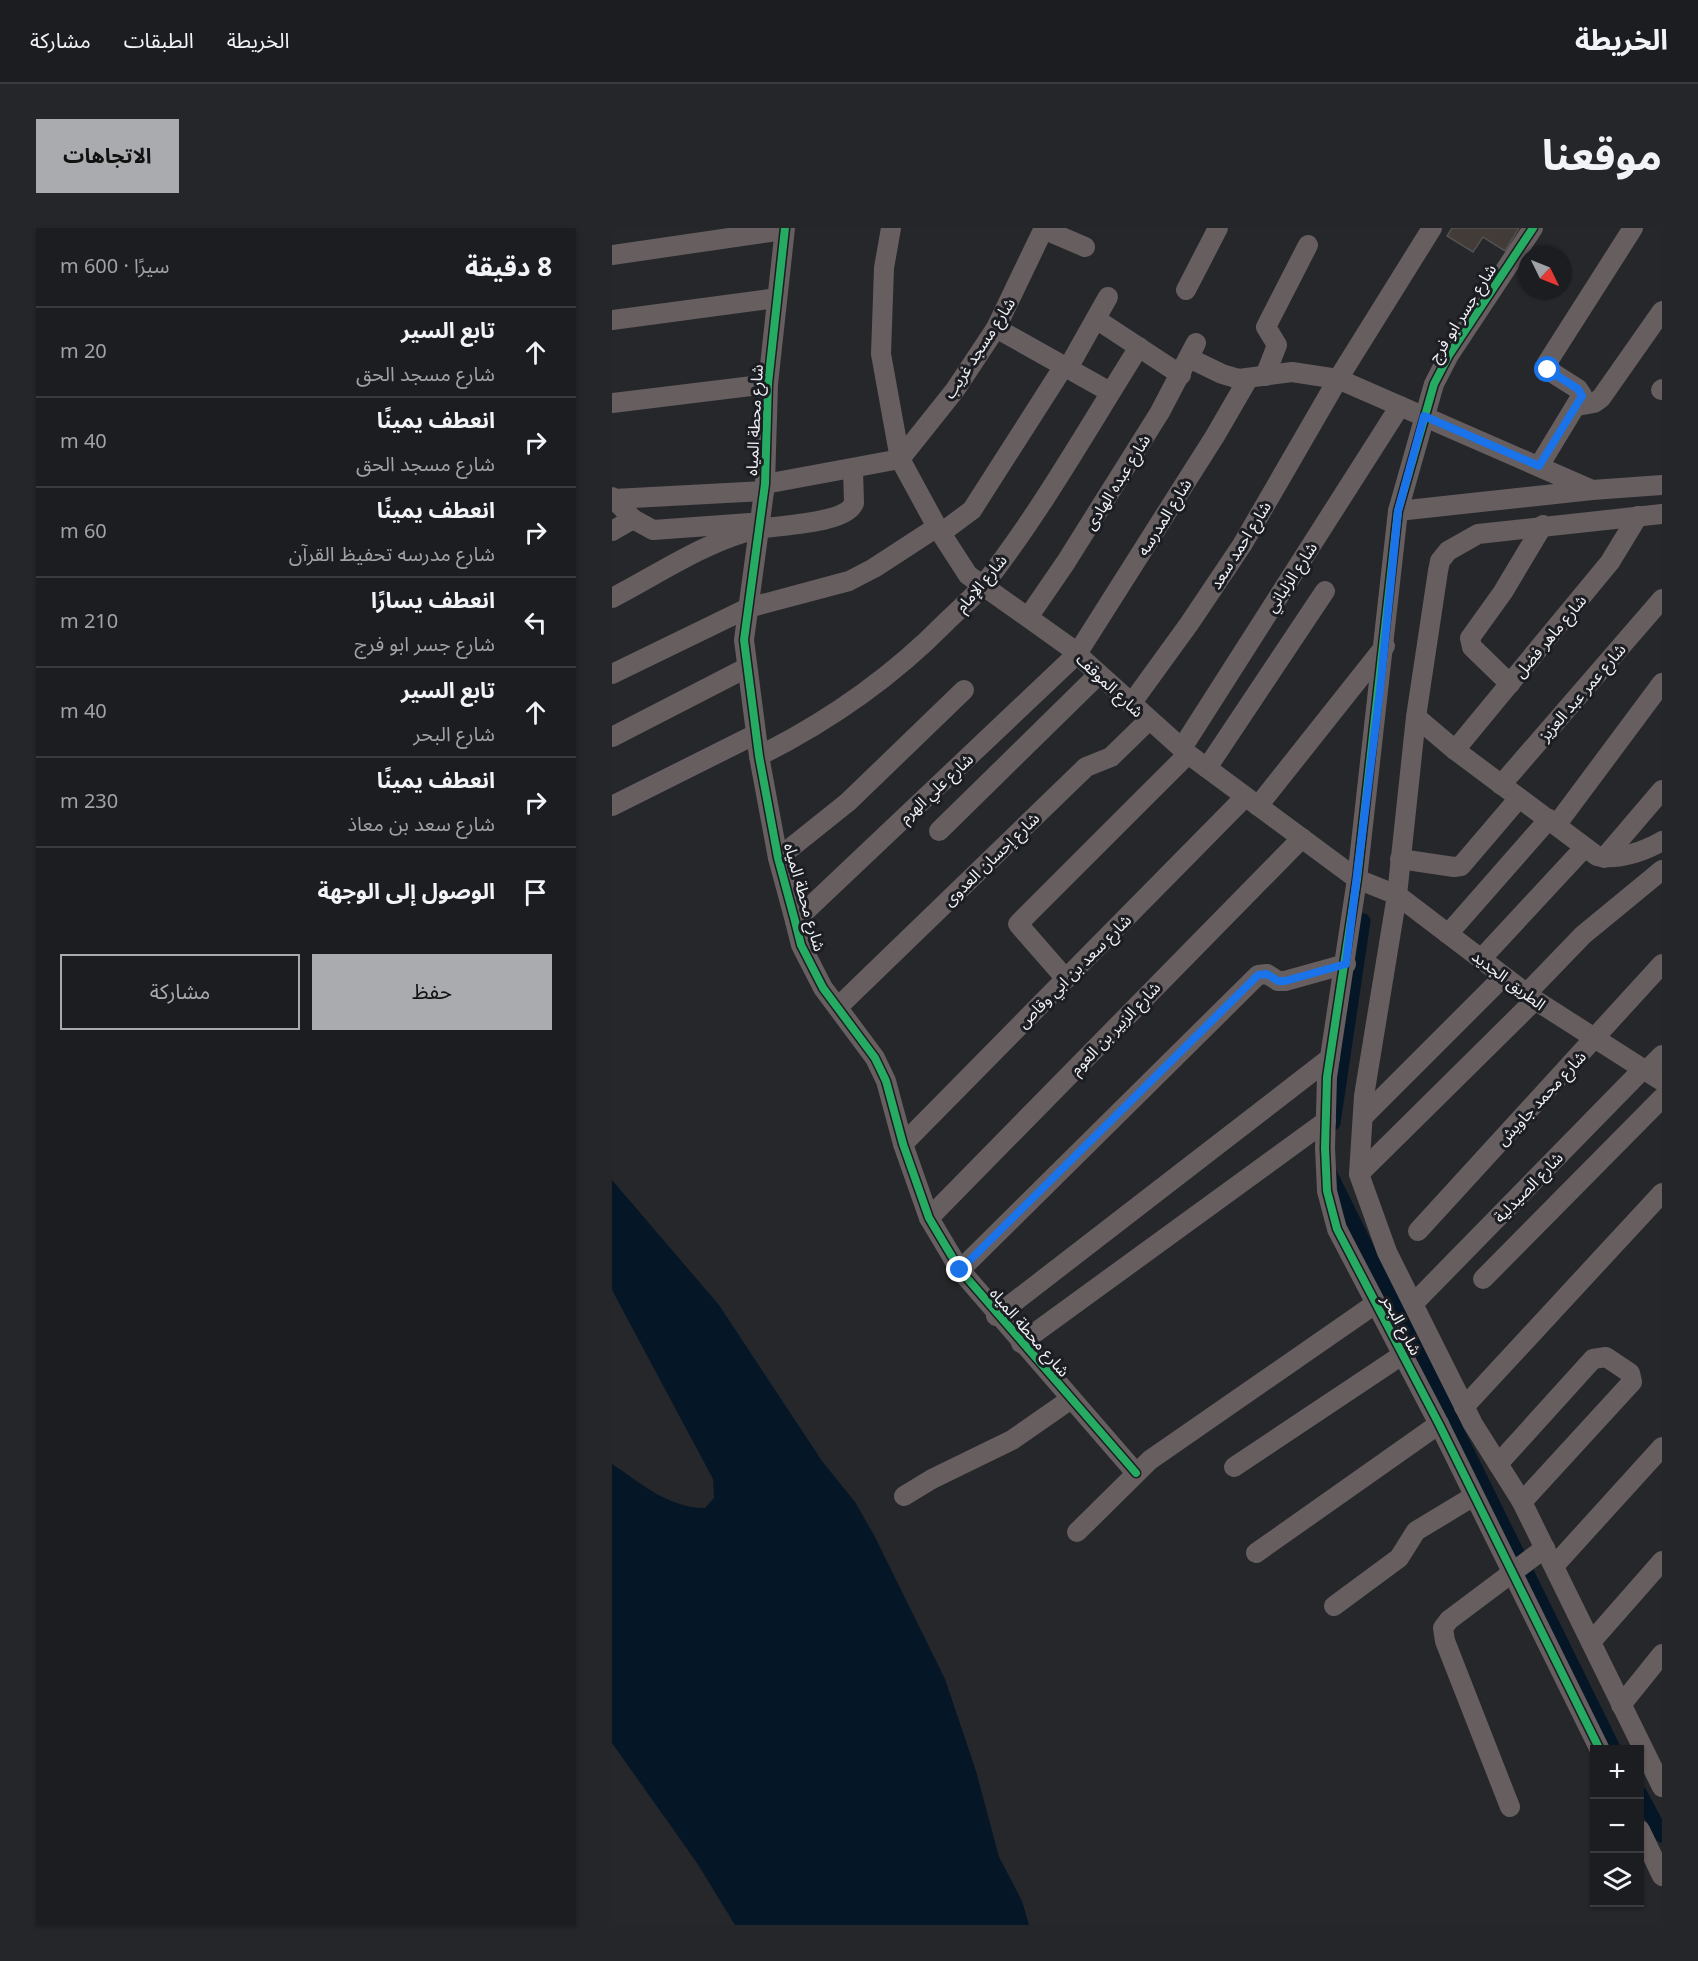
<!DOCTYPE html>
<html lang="ar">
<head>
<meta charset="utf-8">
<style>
  body { margin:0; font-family:Georgia,"Noto Sans Arabic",serif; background:#252629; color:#f1f3f6; direction:rtl }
  .controls { position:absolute; right:18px; bottom:18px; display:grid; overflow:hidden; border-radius:0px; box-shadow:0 2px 4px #0004 }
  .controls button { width:54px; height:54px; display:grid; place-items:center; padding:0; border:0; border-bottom:2px solid #3a3b3e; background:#1c1d20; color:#f1f3f6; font:30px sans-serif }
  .compass { position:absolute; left:906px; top:18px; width:54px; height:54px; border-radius:50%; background:#1c1d20; box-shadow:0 2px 4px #0004; rotate:133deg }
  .stop { position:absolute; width:18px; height:18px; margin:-14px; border:4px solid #1a73e8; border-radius:50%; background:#fff }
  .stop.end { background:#1a73e8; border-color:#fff; box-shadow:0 2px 6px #0008 }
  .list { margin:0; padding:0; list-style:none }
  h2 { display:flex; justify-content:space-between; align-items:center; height:78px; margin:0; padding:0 24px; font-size:26px }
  h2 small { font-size:20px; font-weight:400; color:#a0a2a5 }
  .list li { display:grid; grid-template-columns:39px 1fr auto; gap:18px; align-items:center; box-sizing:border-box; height:90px; padding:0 24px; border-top:2px solid #3a3b3e }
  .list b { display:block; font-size:22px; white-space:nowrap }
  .list p { margin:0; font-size:20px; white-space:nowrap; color:#a0a2a5 }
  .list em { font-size:20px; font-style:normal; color:#a0a2a5 }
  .actions { display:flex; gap:12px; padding:18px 24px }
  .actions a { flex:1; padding:14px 0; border:2px solid #aaabaf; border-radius:0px; text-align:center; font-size:21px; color:#aaabaf }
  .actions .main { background:#aaabaf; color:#111 }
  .icon { flex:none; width:33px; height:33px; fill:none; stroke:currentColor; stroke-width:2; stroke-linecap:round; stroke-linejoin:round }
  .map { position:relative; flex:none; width:1050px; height:1697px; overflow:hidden; direction:ltr; border-radius:0px }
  header { display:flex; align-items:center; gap:36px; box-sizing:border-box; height:84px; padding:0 30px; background:#1c1d20; border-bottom:2px solid #3a3b3e }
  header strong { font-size:28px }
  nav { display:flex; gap:33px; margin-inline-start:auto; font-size:21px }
  .intro { display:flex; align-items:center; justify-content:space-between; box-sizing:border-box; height:144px; padding:0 36px }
  h1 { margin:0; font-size:42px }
  .button { padding:15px 27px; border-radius:0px; background:#aaabaf; color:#111; font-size:21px; font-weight:700 }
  main { display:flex; gap:36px; padding:0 36px }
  aside { flex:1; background:#1c1d20; border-radius:0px; box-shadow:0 2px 4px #0004 }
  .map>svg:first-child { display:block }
</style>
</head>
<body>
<header>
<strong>الخريطة</strong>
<nav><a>الخريطة</a><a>الطبقات</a><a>مشاركة</a></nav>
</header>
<div class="intro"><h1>موقعنا</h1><a class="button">الاتجاهات</a></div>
<main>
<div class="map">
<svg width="1050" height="1697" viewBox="0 0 1050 1697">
  <rect width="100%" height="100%" fill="#26272a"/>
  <path fill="#051627" d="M0,952L107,1077L210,1233L243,1274L262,1307L333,1451L364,1543L387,1629L410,1673L417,1697H123L85,1635L0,1515V1236C29,1255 56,1280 93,1280L102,1270L101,1251L0,1062Z"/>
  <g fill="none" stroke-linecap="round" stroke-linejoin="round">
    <g stroke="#051627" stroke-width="15">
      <polyline points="721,895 751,693"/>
      <polyline points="716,942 1002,1522"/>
      <polyline points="1028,1566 1050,1607"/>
    </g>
  </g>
  <polygon fill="#433b38" stroke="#525152" stroke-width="1.5" points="840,0 907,0 893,23 871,9 861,24 835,8"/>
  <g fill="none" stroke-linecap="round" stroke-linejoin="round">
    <g stroke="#675e60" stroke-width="20">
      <polyline points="173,0 156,156 153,256 132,412 147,528 166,630 183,693 189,717 211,760 263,830 274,853 291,916 317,990 348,1042 524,1245"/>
      <polyline points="279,0 272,40 269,126 288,231 325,299 356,347 456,418 576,526 745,651 785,667 923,772 1050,853"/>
      <polyline points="921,0 837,127 822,156 786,283 745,651 715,849 713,920 715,963 725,1001 827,1196 988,1522"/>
      <polyline points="431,1 473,19"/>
      <polyline points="0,27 172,2"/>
      <polyline points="574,62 606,0"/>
      <polyline points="484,91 569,147"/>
      <polyline points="0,92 165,70"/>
      <polyline points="384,100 498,164"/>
      <polyline points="577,130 610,146 627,151 680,144 726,151 980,262"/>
      <polyline points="456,140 496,69"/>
      <polyline points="653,148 665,117 654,99 696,17"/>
      <polyline points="1049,162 1050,161"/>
      <polyline points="0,175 156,156"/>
      <polyline points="965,178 982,175 989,170 1050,83"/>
      <polyline points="288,231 343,162 384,100 432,0"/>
      <polyline points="927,238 970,167 966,161 936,142 935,135 1021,0"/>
      <polyline points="153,256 288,231"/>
      <polyline points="0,269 21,291 41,302 138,295"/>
      <polyline points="2,271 152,263"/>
      <polyline points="786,283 980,262 1050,257"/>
      <polyline points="1050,286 866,306 836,323 828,333 826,343 804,489 785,667 752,868 747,946 775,1024 861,1196 910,1274 1050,1559"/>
      <polyline points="0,303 21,291"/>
      <polyline points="329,305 360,282 452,138"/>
      <path d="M0,370C45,347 97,311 147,301C167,297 234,296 242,275L241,242"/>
      <polyline points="417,388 454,334 548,184 584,115"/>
      <polyline points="0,446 136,380 237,353 262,340 325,299"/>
      <polyline points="898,456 860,419 858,410 891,364 931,297"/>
      <polyline points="519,476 577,396 630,317 726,151 820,0"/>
      <path d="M804,489L843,522L985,628C1005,633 1033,623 1050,613"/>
      <polyline points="0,509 134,440"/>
      <polyline points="570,520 788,178"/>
      <polyline points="843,522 998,334 1026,288"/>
      <path d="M147,528C217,493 279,450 334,394C347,381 362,369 373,355C430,282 477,198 527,119"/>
      <polyline points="595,540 713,363"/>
      <polyline points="889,557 1050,371"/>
      <polyline points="0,578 144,506"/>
      <polyline points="646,578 773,418"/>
      <polyline points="945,596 1050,455"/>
      <polyline points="327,603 487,446"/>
      <polyline points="166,630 236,574 352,462"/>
      <polyline points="992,630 1050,562"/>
      <polyline points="788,631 842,639 849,638 907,570"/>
      <polyline points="183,693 465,426 603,208 636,151"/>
      <polyline points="836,706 937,591"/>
      <polyline points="869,731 972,620"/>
      <polyline points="454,751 406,696 576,526"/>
      <polyline points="914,766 971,707 1050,642"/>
      <polyline points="226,779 474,539 499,529 537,492"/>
      <polyline points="1033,844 1050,827"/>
      <polyline points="751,889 891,749"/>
      <polyline points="291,916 633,569"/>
      <polyline points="747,946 923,772"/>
      <polyline points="317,990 690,610"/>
      <polyline points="806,1003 1050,736"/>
      <polyline points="348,1042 646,747 655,746 666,753 673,753 734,736"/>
      <polyline points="871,1051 1050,870"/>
      <polyline points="802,1075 1030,842"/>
      <polyline points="384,1088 718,830"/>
      <polyline points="409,1115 714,893"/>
      <polyline points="852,1179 1050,965"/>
      <polyline points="886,1236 981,1131 994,1129 1018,1145 1020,1154 910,1274"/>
      <polyline points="622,1239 790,1127"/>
      <polyline points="292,1268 320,1251 400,1212 459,1171"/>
      <polyline points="465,1304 538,1232 763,1076"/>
      <polyline points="644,1325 827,1196"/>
      <polyline points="942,1338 1050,1219"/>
      <polyline points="722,1378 787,1330 804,1303 862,1268"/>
      <polyline points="979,1414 1050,1333"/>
      <polyline points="1009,1477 1050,1426"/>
      <polyline points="898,1579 833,1413 831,1400 837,1392 933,1320"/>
      <polyline points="1028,1602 1050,1648"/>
    </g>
    <g stroke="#1b1d22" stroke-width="11">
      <g id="cycleway">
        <polyline points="173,0 156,156 153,256 132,412 147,528 166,630 183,693 189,717 211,760 263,830 274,853 291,916 317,990 348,1042 524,1245"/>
        <polyline points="921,0 837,127 822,156 786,283 745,651 715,849 713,920 715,963 725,1001 827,1196 988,1522"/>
      </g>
    </g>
    <use href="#cycleway" stroke="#26ab63" stroke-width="8"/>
  </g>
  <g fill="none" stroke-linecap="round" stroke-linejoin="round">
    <polyline stroke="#1a73e8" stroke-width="8" points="348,1042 646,747 655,746 666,753 673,753 734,736 768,462 786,283 812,188 927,238 970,168 966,161 936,142"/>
  </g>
  <g text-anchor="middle" stroke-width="6" stroke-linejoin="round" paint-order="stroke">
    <g font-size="16" fill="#f1f2f6" stroke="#1b1d22">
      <text transform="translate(850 85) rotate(-58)" y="6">شارع جسر ابو فرج</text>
      <text transform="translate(367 120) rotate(-57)" y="6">شارع مسجد غريب</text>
      <text transform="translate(142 192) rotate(-87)" y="6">شارع محطة المياه</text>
      <text transform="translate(505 254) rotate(-58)" y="6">شارع عبده الهادى</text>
      <text transform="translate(552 289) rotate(-58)" y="6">شارع المدرسه</text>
      <text transform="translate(628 317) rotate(-58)" y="6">شارع احمد سعد</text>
      <text transform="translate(679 349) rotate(-57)" y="6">شارع الزلباني</text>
      <text transform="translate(369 355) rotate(-50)" y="6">شارع الإمام</text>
      <text transform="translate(938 408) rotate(-50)" y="6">شارع ماهر فضل</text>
      <text transform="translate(498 457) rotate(43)" y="6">شارع الموقف</text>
      <text transform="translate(970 464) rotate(-49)" y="6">شارع عمر عبد العزيز</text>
      <text transform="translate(324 560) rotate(-43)" y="6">شارع علي الهرم</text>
      <text transform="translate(379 631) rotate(-44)" y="6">شارع إحسان العدوى</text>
      <text transform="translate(193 669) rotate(74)" y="6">شارع محطة المياه</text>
      <text transform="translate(462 743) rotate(-45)" y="6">شارع سعد بن ابي وقاص</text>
      <text transform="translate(897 752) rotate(37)" y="6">الطريق الجديد</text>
      <text transform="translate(503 800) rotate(-46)" y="6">شارع الزبير بن العوم</text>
      <text transform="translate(929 870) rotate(-47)" y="6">شارع محمد جاويش</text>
      <text transform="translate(916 959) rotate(-46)" y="6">شارع الصيدلية</text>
      <text transform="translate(790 1097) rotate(62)" y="6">شارع البحر</text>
      <text transform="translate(418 1104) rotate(49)" y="6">شارع محطة المياه</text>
    </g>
  </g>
</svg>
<div class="controls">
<button>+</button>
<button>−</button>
<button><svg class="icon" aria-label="layers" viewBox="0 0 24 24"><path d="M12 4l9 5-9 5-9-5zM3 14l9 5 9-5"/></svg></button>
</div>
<svg class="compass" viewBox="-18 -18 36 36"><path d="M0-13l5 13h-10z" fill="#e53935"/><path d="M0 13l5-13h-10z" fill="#a0a2a5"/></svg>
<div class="stop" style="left:936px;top:142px"></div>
<div class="stop end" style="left:348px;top:1042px"></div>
</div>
<aside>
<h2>8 دقيقة<small>سيرًا · 600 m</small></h2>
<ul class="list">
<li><svg class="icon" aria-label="ahead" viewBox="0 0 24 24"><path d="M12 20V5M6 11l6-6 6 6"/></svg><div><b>تابع السير</b><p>شارع مسجد الحق</p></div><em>20 m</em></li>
<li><svg class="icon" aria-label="right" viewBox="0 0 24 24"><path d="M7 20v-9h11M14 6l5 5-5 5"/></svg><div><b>انعطف يمينًا</b><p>شارع مسجد الحق</p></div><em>40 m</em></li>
<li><svg class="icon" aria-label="right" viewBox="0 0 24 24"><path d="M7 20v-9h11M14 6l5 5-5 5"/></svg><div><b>انعطف يمينًا</b><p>شارع مدرسه تحفيظ القرآن</p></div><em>60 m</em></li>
<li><svg class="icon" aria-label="left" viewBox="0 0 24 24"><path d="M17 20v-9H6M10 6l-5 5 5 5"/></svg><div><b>انعطف يسارًا</b><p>شارع جسر ابو فرج</p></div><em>210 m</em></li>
<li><svg class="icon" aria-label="ahead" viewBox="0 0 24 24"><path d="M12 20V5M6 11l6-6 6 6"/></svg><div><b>تابع السير</b><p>شارع البحر</p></div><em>40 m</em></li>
<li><svg class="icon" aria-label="right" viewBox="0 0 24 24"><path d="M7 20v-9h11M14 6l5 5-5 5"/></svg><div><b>انعطف يمينًا</b><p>شارع سعد بن معاذ</p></div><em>230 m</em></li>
<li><svg class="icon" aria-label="arrive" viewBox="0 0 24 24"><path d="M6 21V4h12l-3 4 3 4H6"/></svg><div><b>الوصول إلى الوجهة</b></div></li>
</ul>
<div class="actions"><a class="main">حفظ</a><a>مشاركة</a></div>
</aside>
</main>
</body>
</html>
